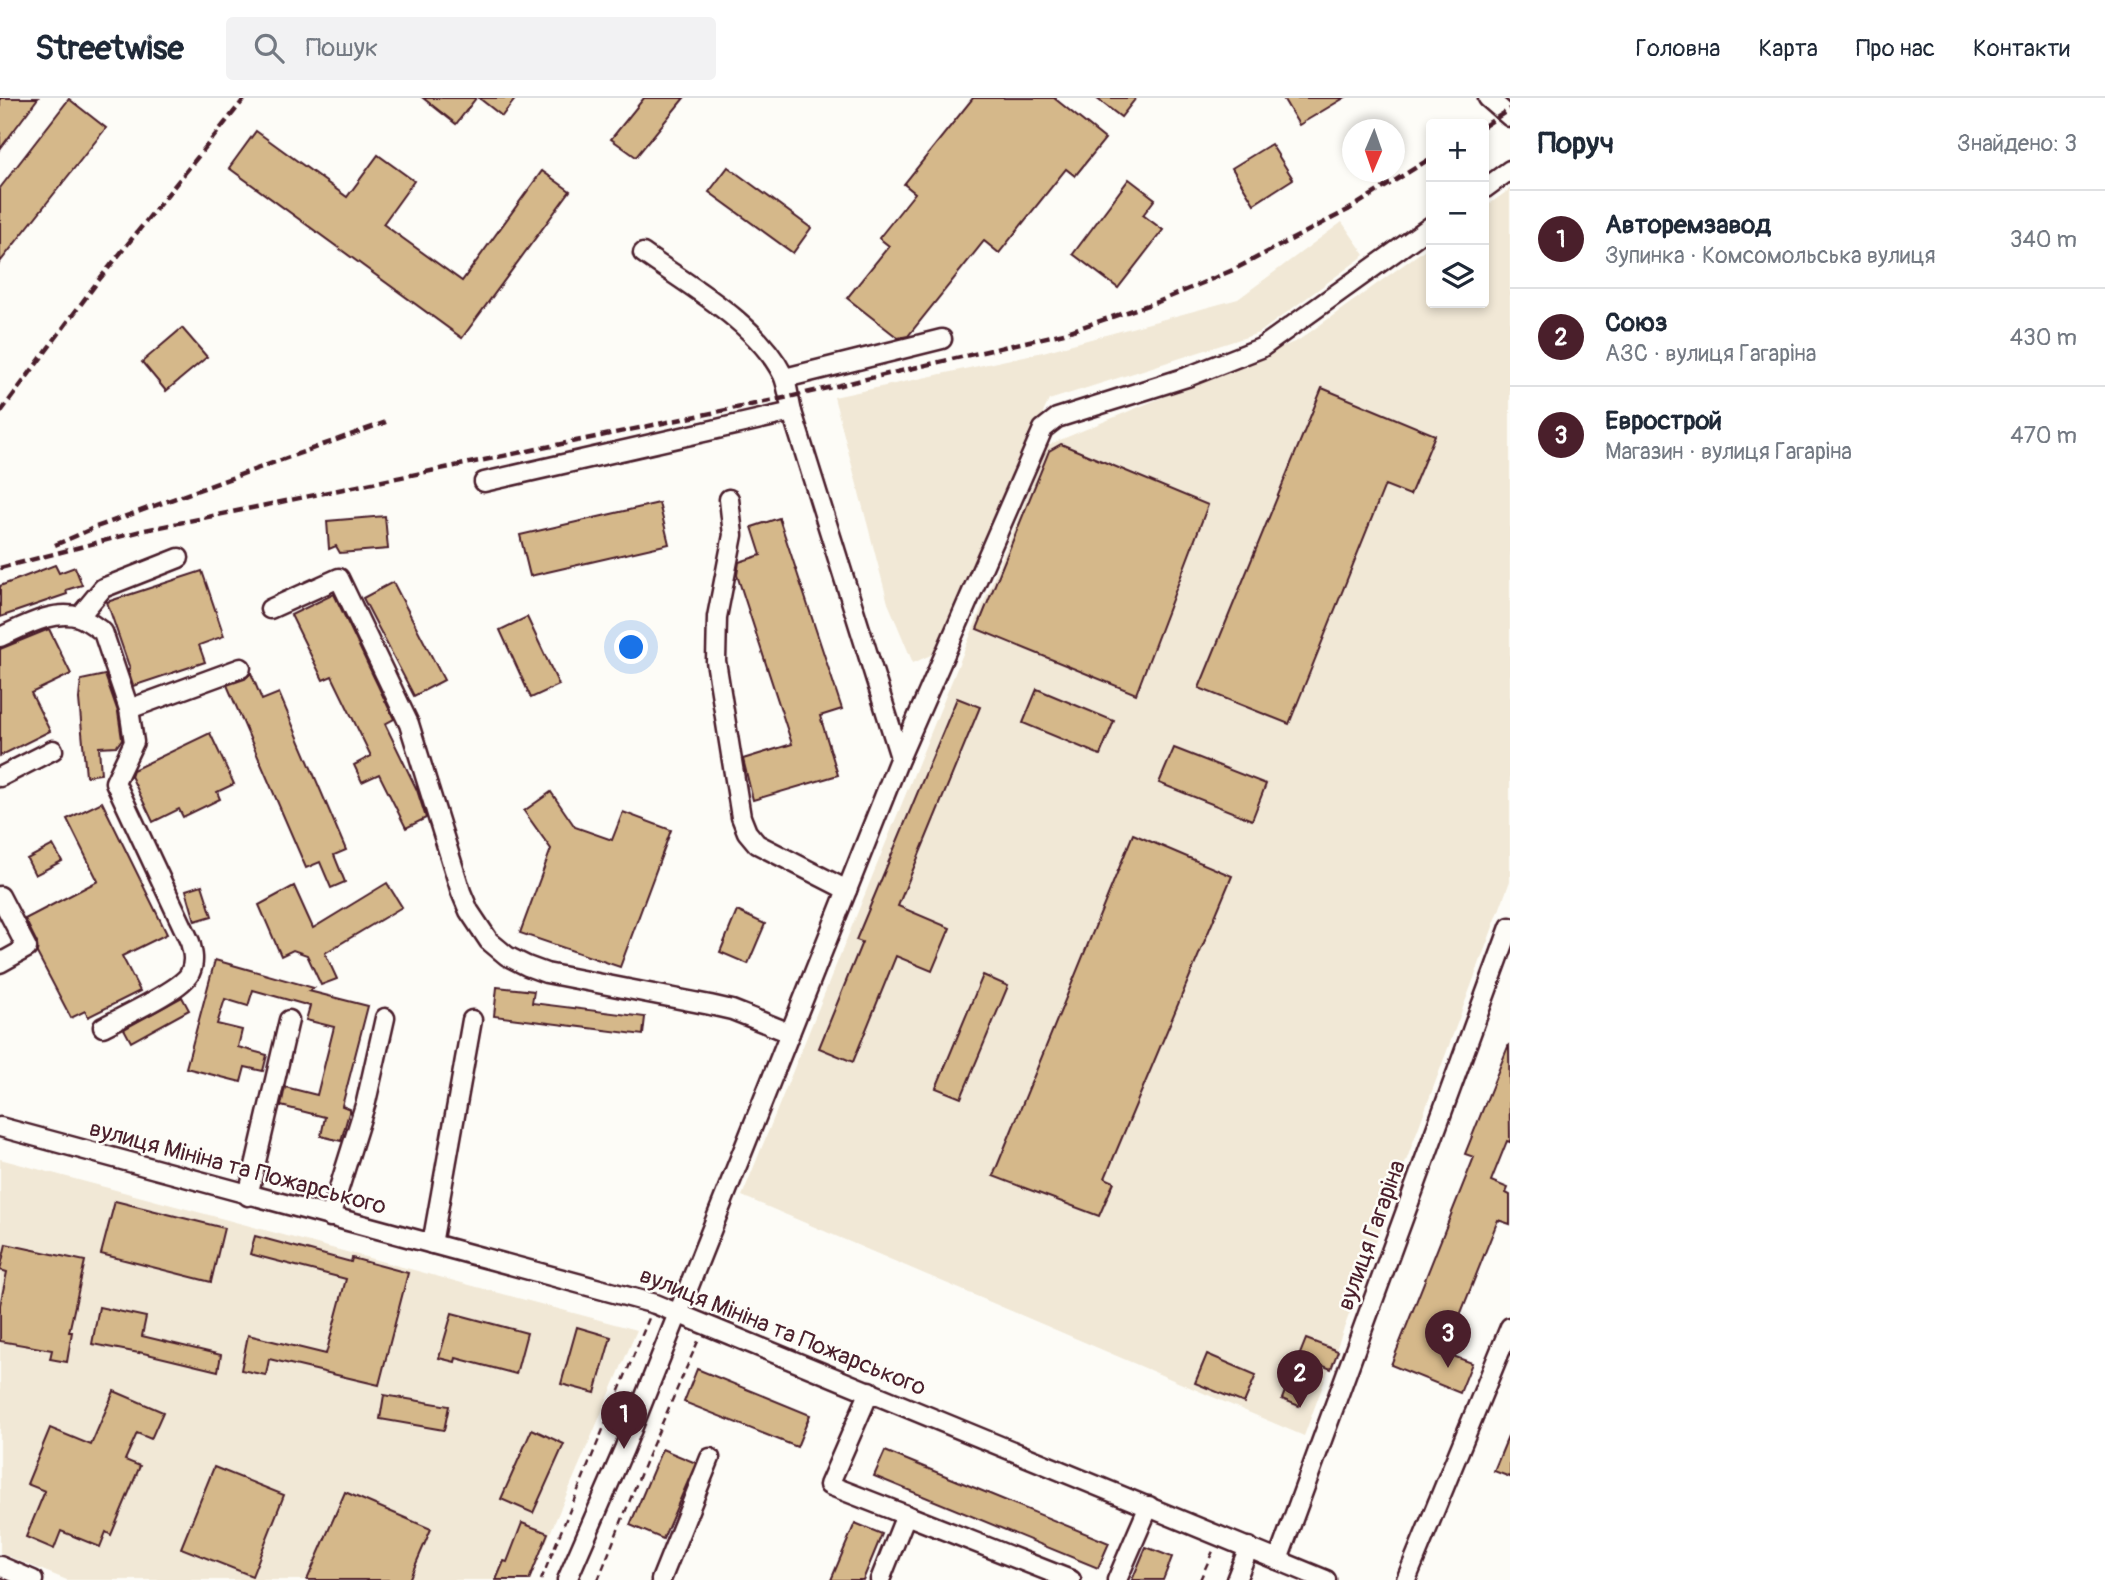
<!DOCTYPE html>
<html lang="uk">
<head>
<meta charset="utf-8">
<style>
  body { margin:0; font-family:Pangolin,sans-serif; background:#f2f2f3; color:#1f2937 }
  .controls { position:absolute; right:21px; top:21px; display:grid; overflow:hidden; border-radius:7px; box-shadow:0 4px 10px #0003 }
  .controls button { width:63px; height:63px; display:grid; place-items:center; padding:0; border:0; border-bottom:2px solid #e0e1e3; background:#fff; color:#1f2937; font:35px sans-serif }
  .compass { position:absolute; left:1342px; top:21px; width:63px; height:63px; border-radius:50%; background:#fff; box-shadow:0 4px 10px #0003; rotate:182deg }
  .you { position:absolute; left:632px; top:550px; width:24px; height:24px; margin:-18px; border:5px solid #fff; border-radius:50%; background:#1a73e8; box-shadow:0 0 0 10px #1a73e833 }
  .badge { display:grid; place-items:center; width:46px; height:46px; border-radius:50%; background:#4a1f2b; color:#fff; font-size:23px; font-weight:700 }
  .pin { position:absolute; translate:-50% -58px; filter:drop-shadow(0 2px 4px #0008) }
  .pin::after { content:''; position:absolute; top:37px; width:24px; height:21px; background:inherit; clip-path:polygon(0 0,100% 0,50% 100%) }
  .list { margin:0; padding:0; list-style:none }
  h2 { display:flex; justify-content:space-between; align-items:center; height:91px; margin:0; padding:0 28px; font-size:30px }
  h2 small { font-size:23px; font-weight:400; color:#747a83 }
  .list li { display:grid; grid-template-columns:46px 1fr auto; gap:21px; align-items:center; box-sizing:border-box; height:98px; padding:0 28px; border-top:2px solid #e0e1e3 }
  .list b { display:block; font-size:26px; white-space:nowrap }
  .list p { margin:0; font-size:23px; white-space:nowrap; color:#747a83 }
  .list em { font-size:23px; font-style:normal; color:#747a83 }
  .icon { flex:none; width:38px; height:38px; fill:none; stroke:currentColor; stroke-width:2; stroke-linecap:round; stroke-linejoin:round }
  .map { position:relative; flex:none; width:1510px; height:1482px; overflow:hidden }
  header { display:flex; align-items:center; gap:42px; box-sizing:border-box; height:98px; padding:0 35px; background:#fff; border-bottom:2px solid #e0e1e3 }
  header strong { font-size:33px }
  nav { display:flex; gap:38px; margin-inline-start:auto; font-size:24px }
  .search { width:490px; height:63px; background:#f2f2f3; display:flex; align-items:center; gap:18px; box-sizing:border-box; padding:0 24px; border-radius:7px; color:#747a83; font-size:26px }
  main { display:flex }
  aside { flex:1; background:#fff }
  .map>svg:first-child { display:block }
</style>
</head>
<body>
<header>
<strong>Streetwise</strong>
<div class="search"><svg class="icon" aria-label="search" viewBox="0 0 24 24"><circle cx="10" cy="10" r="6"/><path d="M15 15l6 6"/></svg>Пошук</div>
<nav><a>Головна</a><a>Карта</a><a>Про нас</a><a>Контакти</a></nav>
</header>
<main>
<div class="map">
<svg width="1510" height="1482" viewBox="0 0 1510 1482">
  <rect width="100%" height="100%" fill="#fdfcf7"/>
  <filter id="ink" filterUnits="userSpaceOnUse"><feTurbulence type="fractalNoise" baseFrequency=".0143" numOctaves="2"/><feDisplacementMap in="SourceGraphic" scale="14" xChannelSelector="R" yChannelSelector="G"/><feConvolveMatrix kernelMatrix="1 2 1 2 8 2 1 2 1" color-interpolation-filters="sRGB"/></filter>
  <g filter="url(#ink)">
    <g fill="#f1e8d6">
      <polygon points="1510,91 1510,783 1304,1338 742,1098 1048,347 1299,242 1431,147 1431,205 1484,205 1484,110"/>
      <polygon points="1342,124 1365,157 1259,235 1049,302 933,556 913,565 888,505 834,299 1043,254 1238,201"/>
      <polygon points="0,1061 637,1232 530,1482 67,1482 0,1455"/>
    </g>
    <g fill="#d5b88a" stroke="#4a1f2b" stroke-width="2">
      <polygon points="0,0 38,0 0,51"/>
      <polygon points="423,0 476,0 456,26"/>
      <polygon points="479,0 516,0 502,18"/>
      <polygon points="644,0 684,0 636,59 611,41"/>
      <polygon points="973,0 1054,0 1105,41 1075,78 1066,71 999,155 984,143 908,238 898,240 847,200 889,148 879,140 915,95 904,86"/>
      <polygon points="1096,0 1136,0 1121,19"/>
      <polygon points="1283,0 1344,0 1299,27"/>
      <polygon points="69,1 106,30 0,164 0,90"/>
      <polygon points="256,33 347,99 378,57 414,83 383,126 462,183 542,73 570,93 462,240 229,70"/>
      <polygon points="1271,46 1293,81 1254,106 1232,70"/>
      <polygon points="728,69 811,130 793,155 709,94"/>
      <polygon points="1129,81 1155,101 1143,117 1163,132 1118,190 1073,156"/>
      <polygon points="182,230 207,259 166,293 142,264"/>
      <polygon points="1322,290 1435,337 1410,397 1385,387 1289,626 1199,590"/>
      <polygon points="1061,346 1208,407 1136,596 977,531 1049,353"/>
      <polygon points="659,405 669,446 530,478 520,437"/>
      <polygon points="385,418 388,451 340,455 336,448 329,451 327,423"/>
      <polygon points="779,420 842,611 820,618 838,677 753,702 743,661 792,646 737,477 739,464 761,457 752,429"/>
      <polygon points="55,467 59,475 75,469 82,487 66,492 67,496 0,519 0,488"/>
      <polygon points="202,473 224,538 199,547 205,564 133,588 128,572 130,571 107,504"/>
      <polygon points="393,484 444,582 414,598 363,500"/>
      <polygon points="334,496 394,621 385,626 417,692 426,720 406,730 379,676 362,684 354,667 371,658 332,578 323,582 291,517"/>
      <polygon points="527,519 559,587 531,600 500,532"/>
      <polygon points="49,531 71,576 31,595 50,633 0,658 0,551"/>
      <polygon points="251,575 262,602 279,595 346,752 334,757 345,784 331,790 320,764 306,770 227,587 245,581"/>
      <polygon points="105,577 118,614 122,641 117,648 99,649 101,676 86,678 79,601 81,582"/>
      <polygon points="1037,591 1114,623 1100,657 1023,625"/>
      <polygon points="957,600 980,609 898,808 950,830 932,873 896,858 853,964 819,950 862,844 856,842"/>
      <polygon points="210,635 234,686 217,694 220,701 183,719 179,711 153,724 131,678 133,672"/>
      <polygon points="1174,650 1266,686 1252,722 1159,685"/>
      <polygon points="551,694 575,729 612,742 623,714 671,732 620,869 520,835 551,751 524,713"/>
      <polygon points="102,704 167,836 122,858 140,893 88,919 85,913 71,920 37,855 37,845 25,821 98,783 67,721"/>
      <polygon points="1133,736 1232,778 1105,1080 1114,1084 1099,1118 993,1078"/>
      <polygon points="53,747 62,763 35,777 27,761"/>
      <polygon points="387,785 402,809 325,855 337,881 321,887 307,857 293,852 281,858 259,807 294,788 313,830"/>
      <polygon points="202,787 212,818 195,823 186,792"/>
      <polygon points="737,813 765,826 748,866 720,854"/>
      <polygon points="215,862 314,890 309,893 368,908 342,1008 350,1011 341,1043 321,1038 325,1019 281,1008 285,989 317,997 334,929 306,922 310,908 253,892 248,908 225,901 217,926 242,932 238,949 267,957 263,973 245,969 241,984 186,970"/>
      <polygon points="983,877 1008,888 961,1000 936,990"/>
      <polygon points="497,889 534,893 532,905 645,919 643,937 494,918"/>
      <polygon points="182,899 189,912 131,944 124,931"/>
      <polygon points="1509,946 1510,1044 1507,1043 1491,1083 1508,1090 1506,1095 1510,1097 1510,1126 1498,1122 1445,1255 1472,1265 1460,1295 1391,1267 1474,1059 1465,1056"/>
      <polygon points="115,1103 224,1130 211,1184 101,1156"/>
      <polygon points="255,1138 351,1164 352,1160 408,1175 379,1287 269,1261 266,1277 241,1272 248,1237 326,1256 346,1181 250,1156"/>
      <polygon points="6,1146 85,1163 69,1234 72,1234 67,1264 50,1261 52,1252 0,1243 0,1207 7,1174 0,1172"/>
      <polygon points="99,1209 146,1219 142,1238 221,1257 218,1273 139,1254 139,1255 92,1246"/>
      <polygon points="452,1215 527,1235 516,1276 456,1260 455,1264 439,1260"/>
      <polygon points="577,1229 611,1239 595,1295 561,1286"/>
      <polygon points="1306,1241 1338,1253 1331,1271 1316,1265 1299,1308 1282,1301"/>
      <polygon points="1207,1256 1256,1277 1244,1305 1195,1285"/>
      <polygon points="697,1271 810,1317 797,1349 684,1304"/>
      <polygon points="114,1293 163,1314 151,1341 137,1335 125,1362 140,1368 111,1437 106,1434 100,1449 61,1433 54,1451 26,1439 45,1393 27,1386 50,1330 91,1347"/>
      <polygon points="384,1297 449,1308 444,1332 380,1321"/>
      <polygon points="532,1331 564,1346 533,1415 501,1401"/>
      <polygon points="1510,1334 1510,1379 1494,1373"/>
      <polygon points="662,1351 696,1365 663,1441 630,1427"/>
      <polygon points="885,1353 1109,1445 1098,1470 874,1378"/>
      <polygon points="214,1369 284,1397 252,1478 181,1450"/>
      <polygon points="345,1394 431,1431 409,1482 307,1482"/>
      <polygon points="522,1425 548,1435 529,1482 496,1482 504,1463 507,1464"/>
      <polygon points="855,1425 882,1436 863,1482 831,1482"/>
      <polygon points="1146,1449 1172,1459 1163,1482 1132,1482"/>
    </g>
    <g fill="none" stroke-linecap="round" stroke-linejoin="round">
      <g stroke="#4a1f2b" stroke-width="23">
        <g id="minor">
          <polyline points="1488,0 1510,19"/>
          <polyline points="1484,91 1510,72"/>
          <path d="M643,155C689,188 757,225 783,277C788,288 789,302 792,314L900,659"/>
          <polyline points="785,280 942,241"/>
          <polyline points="484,384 792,314"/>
          <polyline points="729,401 733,437 717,519 716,563 741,719 747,734 757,746 847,792"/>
          <polyline points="270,511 339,480 409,626 461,794 469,813 489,843 507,858 527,868 546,875 710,907 732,912 790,935"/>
          <polyline points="79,519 103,490 179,460"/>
          <path d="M0,539C23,529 53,511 79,519C87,522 96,529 103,534L129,611L134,644L115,684L190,844C193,855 195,864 190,875C182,892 121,919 103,929"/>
          <polyline points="129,611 241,570"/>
          <polyline points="0,679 53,652"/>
          <polyline points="0,798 27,850 0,865"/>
          <polyline points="0,1029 655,1206 1326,1482"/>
          <polyline points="248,1098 289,922"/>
          <polyline points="330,1119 366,1004 385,920"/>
          <polyline points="432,1146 472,922"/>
          <polyline points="870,1293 829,1387 906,1417"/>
          <polyline points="1278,1462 1510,829"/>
          <polyline points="0,1468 33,1482"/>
          <polyline points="567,1482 624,1351 900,659 1043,331 1057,320 1187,279 1261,250 1431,128"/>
          <polyline points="661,1482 710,1360"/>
          <polyline points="880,1482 906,1417 1071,1482"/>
          <polyline points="1117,1482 1149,1408"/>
          <polyline points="1236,1482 1249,1449"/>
          <polyline points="1406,1482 1510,1229"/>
        </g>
      </g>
      <g stroke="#4a1f2b" stroke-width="2.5" stroke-dasharray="7 5" stroke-linecap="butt">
        <polyline points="541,1482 649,1220"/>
        <polyline points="598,1482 646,1362 699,1241"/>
        <polyline points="1200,1482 1213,1453"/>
      </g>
      <use href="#minor" stroke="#fdfcf7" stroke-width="18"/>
      <g stroke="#4a1f2b" stroke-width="4.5" stroke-dasharray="10 5" stroke-linecap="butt">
        <polyline points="1484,28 1510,11"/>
        <polyline points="0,315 98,183 245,0"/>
        <polyline points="55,447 96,429 386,324"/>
        <polyline points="0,470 145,432 789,299 1064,235 1160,203 1233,172 1348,112 1431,60"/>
      </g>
    </g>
  </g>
  <g text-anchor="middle" stroke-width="5" stroke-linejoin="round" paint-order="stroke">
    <g font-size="24" fill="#4a1f2b" stroke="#fdfcf7">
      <text transform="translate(238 1069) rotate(15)" y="8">вулиця Мініна та Пожарського</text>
      <text transform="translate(1371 1137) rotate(-70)" y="8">вулиця Гагаріна</text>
      <text transform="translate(783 1233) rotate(22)" y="8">вулиця Мініна та Пожарського</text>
    </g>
  </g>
</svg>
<div class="controls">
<button>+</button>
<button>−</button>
<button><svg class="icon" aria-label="layers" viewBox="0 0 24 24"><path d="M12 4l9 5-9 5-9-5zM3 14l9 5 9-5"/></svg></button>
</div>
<svg class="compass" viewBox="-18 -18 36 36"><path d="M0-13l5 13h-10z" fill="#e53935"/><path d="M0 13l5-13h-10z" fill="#747a83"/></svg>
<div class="you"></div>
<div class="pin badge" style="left:624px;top:1351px">1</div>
<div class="pin badge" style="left:1300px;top:1310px">2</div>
<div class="pin badge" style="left:1448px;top:1270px">3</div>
</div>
<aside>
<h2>Поруч<small>Знайдено: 3</small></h2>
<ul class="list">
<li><span class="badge">1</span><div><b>Авторемзавод</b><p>Зупинка · Комсомольська вулиця</p></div><em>340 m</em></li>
<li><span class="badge">2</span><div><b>Союз</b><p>АЗС · вулиця Гагаріна</p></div><em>430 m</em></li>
<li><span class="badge">3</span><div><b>Еврострой</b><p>Магазин · вулиця Гагаріна</p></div><em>470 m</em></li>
</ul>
</aside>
</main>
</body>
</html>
